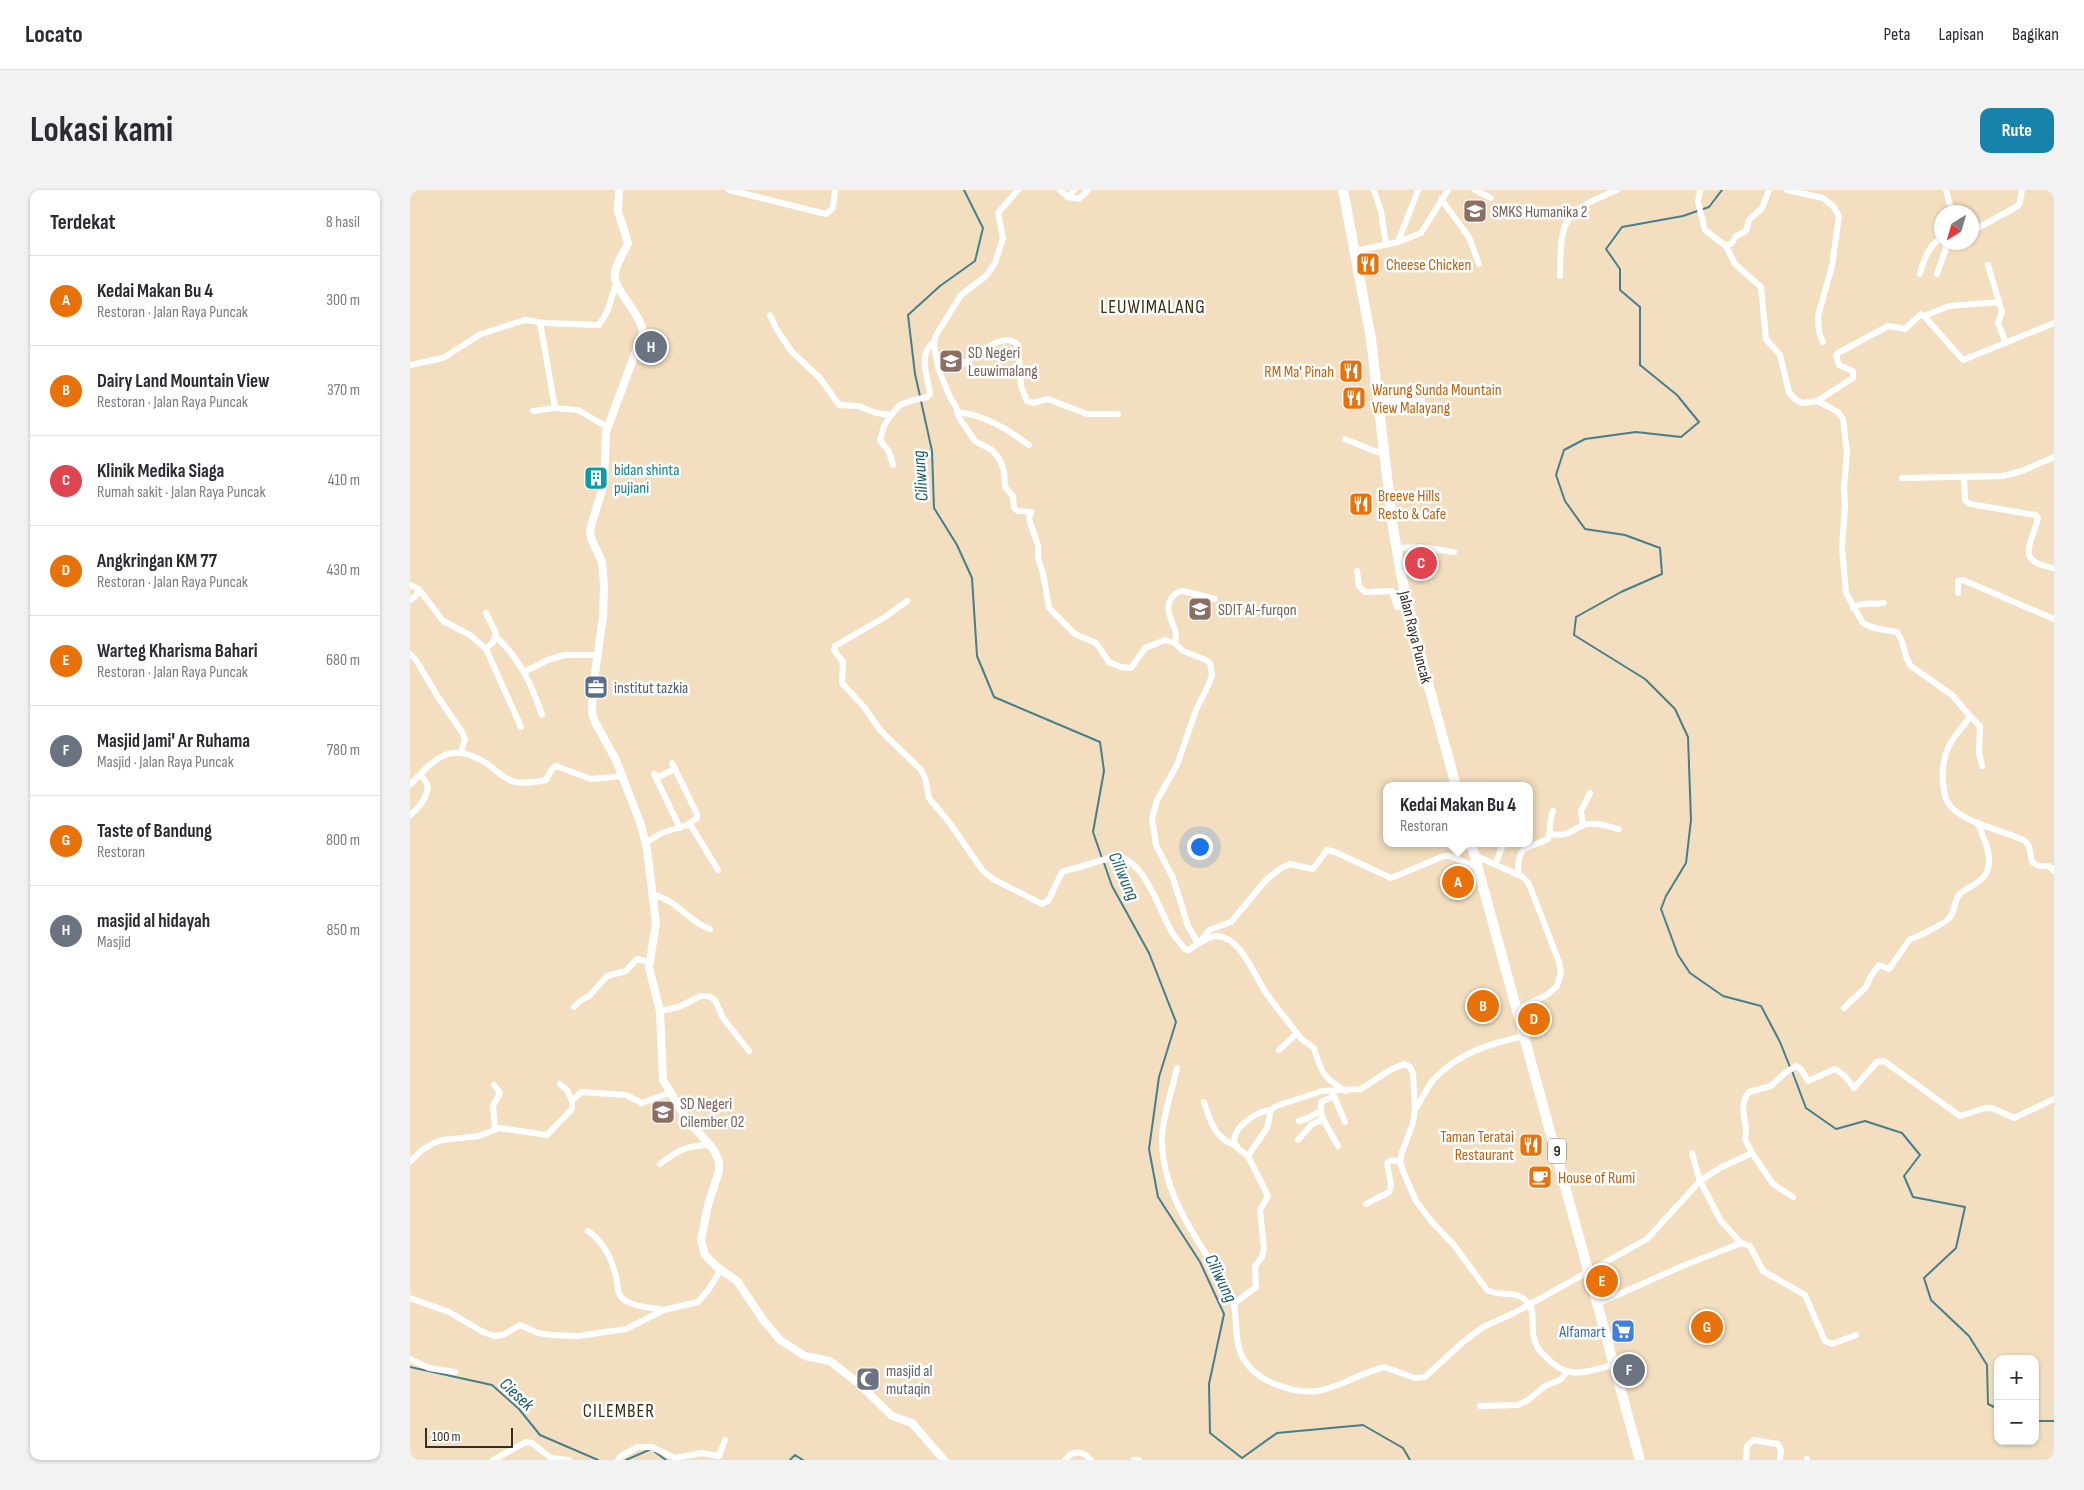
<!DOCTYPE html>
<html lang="id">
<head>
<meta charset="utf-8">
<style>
  body { margin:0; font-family:"Sofia Sans Condensed",sans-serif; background:#f2f2f3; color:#2b2b33 }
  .controls { position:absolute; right:15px; bottom:15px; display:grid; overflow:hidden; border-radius:10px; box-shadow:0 1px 4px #0004 }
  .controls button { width:45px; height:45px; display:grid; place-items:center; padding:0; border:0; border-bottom:1px solid #e1e1e2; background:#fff; color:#2b2b33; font:25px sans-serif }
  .compass { position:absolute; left:1524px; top:15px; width:45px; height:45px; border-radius:50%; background:#fff; box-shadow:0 1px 4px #0004; rotate:217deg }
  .scale { position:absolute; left:15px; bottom:12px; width:88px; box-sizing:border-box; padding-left:5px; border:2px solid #352e21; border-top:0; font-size:14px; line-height:18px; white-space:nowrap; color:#352e21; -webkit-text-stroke:4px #fff; paint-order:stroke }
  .you { position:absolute; left:789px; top:656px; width:18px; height:18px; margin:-12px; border:4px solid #fff; border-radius:50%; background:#1a73e8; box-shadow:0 0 0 8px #1a73e833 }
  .badge { display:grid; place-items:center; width:32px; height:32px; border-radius:50%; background:#1783ab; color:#fff; font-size:16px; font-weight:700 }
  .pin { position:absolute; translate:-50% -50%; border:2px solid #fff; box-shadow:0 1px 5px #0006 }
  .popup { position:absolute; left:973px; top:592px; width:150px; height:65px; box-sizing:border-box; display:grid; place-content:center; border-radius:10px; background:#fff; filter:drop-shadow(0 1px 4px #0005); font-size:16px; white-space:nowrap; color:#7c7c81 }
  .popup b { font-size:19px; color:#2b2b33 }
  .popup::after { content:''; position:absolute; left:50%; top:100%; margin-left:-10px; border:10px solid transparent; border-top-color:#fff }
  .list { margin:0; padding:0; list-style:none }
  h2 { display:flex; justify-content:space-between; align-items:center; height:65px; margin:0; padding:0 20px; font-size:21px }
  h2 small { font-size:16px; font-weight:400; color:#7c7c81 }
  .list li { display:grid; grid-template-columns:32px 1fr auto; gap:15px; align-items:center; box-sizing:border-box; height:90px; padding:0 20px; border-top:1px solid #e1e1e2 }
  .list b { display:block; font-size:19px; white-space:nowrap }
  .list p { margin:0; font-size:16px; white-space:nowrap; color:#7c7c81 }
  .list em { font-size:16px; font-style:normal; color:#7c7c81 }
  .map { position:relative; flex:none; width:1644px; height:1270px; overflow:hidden; border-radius:10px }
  header { display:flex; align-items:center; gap:30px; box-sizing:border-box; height:70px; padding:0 25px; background:#fff; border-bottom:1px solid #e1e1e2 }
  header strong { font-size:24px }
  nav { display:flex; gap:28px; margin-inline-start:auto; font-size:18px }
  .intro { display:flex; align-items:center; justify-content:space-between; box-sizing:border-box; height:120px; padding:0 30px }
  h1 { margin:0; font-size:35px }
  .button { padding:12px 22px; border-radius:10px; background:#1783ab; color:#fff; font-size:18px; font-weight:700 }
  main { display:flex; gap:30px; padding:0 30px }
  aside { flex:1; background:#fff; border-radius:10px; box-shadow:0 1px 4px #0004 }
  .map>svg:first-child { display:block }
</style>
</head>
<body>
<header>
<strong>Locato</strong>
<nav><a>Peta</a><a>Lapisan</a><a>Bagikan</a></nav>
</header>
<div class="intro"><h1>Lokasi kami</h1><a class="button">Rute</a></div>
<main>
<aside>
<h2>Terdekat<small>8 hasil</small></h2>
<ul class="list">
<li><span class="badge" style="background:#e8710a">A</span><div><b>Kedai Makan Bu 4</b><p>Restoran · Jalan Raya Puncak</p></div><em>300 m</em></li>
<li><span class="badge" style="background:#e8710a">B</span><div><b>Dairy Land Mountain View</b><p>Restoran · Jalan Raya Puncak</p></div><em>370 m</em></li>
<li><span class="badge" style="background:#e0444e">C</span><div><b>Klinik Medika Siaga</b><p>Rumah sakit · Jalan Raya Puncak</p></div><em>410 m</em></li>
<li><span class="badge" style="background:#e8710a">D</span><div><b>Angkringan KM 77</b><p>Restoran · Jalan Raya Puncak</p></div><em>430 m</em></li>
<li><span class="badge" style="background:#e8710a">E</span><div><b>Warteg Kharisma Bahari</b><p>Restoran · Jalan Raya Puncak</p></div><em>680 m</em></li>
<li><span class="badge" style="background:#6b7280">F</span><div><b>Masjid Jami' Ar Ruhama</b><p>Masjid · Jalan Raya Puncak</p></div><em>780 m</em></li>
<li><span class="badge" style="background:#e8710a">G</span><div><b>Taste of Bandung</b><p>Restoran</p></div><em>800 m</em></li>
<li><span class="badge" style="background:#6b7280">H</span><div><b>masjid al hidayah</b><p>Masjid</p></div><em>850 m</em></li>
</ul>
</aside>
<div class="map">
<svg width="1644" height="1270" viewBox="0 0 1644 1270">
  <rect width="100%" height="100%" fill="#f3dfbf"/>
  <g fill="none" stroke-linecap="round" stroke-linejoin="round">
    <g stroke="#467f8c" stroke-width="2">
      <polyline points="1312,0 1299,17 1273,26 1212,37 1196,59 1210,79 1210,100 1230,117 1230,175 1267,205 1289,232 1271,247 1226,242 1175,249 1154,260 1146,285 1155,311 1175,339 1215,345 1250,358 1252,384 1211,402 1166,427 1164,445 1235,489 1265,519 1278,547 1281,630 1276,673 1256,706 1251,719 1268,765 1280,783 1313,806 1351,816 1370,852 1380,877"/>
      <polyline points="510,206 505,184 498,125 530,96 565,71 573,38 554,0"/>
      <polyline points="511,211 522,261 524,318 547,355 562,388 567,466 584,507 690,552 694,581 683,642 692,668"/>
      <polyline points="694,673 702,696 739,763 766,832 749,887 739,959 748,1007 790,1072 814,1124 799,1194 800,1243 832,1268 867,1243 953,1235 993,1258 1000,1270"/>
      <polyline points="1382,881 1396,918 1426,939 1455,931 1492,943 1510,965 1494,986 1503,1007 1555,1017 1546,1058 1514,1088 1521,1110 1559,1146 1577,1175 1578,1214 1588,1219"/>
      <polyline points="0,1177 82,1195 109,1219 130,1245 188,1270"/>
      <polyline points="1625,1231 1644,1231"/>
      <polyline points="245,1262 256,1270"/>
      <polyline points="216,1270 239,1260"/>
      <polyline points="380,1270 385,1265 393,1270"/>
    </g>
    <g stroke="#fff" stroke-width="6">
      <polyline points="319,0 416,24 423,18 425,0"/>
      <polyline points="608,0 588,23 593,48 585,73 576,86 551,105 526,145 524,152 526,167 529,180 539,205 546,217 550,229 565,251 582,260 589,268 594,281 595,297 603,306 604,318 608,321 621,322 619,329 628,355 628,368 633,383 639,418 665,444 686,453 699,472 711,477 721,478 735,458 755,450 765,453 773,461 796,470 800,473 802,485 798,496 786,520 767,575 747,610 742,628 746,655 763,688 778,736 787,752 789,753 799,740 821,732 856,690 871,678 880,674 903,679 917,660 925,662 981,688 1034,666 1040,666 1068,678"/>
      <polyline points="650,0 658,7 664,0"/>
      <polyline points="964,0 971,21 976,55"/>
      <polyline points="1065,0 1081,8"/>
      <path d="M1290,0L1288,12L1295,40L1316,56L1325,74L1351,97L1356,149L1370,165L1379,202L1386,210L1392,213L1407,211L1419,217L1428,222L1433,229L1437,263L1434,298L1435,316L1432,358L1436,403L1453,433L1464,438L1487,442C1495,452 1493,466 1501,476L1542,505L1560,526C1553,538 1543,546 1538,558C1533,569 1532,580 1533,592C1534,600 1534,608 1539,614C1551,633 1594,640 1615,651L1619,656L1622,672L1629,676H1639L1644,681"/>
      <polyline points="1377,0 1413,8 1423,16 1429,26 1422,76 1408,126 1409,142 1413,152"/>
      <polyline points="1536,0 1542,22"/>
      <polyline points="658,7 669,9 678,0"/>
      <polyline points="1031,9 1059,47 1069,74"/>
      <polyline points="1562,41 1608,16 1610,12 1612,0"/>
      <polyline points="988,52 1011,43 1038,0"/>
      <polyline points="1316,56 1322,53 1326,46 1336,41 1339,30 1352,18 1359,0"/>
      <polyline points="945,61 988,52 1008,0"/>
      <polyline points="1578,75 1592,122 1588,133 1596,153"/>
      <path d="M1510,84C1514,70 1518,55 1532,48"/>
      <polyline points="1527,84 1538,52"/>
      <path d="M1150,86C1151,27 1152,23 1207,0"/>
      <polyline points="360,125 367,140 382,162 410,188 429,215 449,216 466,223 481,225"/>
      <polyline points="1514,126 1553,170 1644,133"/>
      <polyline points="130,132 145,218"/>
      <polyline points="0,175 33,168 71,144 115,130 137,133 189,135 197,122 206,94"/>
      <path d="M528,176C534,177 541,180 547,177C563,172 592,137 608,155L611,196L617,211L623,213L638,209L677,224H708"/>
      <polyline points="969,211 1012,211"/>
      <polyline points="1407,211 1443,188 1443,181 1429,175 1426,166 1428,163 1478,136 1495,139 1511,124 1514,126 1539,116 1589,112"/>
      <polyline points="123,221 145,218 168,220 197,237"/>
      <path d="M547,222C575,225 597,239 619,255"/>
      <polyline points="935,249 964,261 974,263"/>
      <path d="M483,275L479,262L470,250L474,236L481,225L490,215L500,211L517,207L520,204C518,187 507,164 524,152"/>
      <path d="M1554,287L1555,310L1560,314L1626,325L1628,329C1620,357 1606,372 1644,378"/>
      <polyline points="1492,288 1593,286 1612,281 1644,267"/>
      <polyline points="986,358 1011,357 1044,362"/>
      <polyline points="947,381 949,396 955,402 982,401 987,417 998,417"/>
      <polyline points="0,395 9,399 6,406 0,410"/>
      <polyline points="9,399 33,431 60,445 76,459 111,537"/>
      <polyline points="1548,403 1548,391 1553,390 1644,429"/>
      <path d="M497,411L475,427L425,456L424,460L433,472L432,493L455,518L470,540L511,580L515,588L519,608L539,632L573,681L583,689L632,714L638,711L652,682L703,667C733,663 750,723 763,744C767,749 771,754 775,759L779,760C786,755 798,746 807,746C831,747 845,787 856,803C866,817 878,831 889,846C892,851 899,853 904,858C911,882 913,888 936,901"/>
      <path d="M1443,418C1453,411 1462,415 1474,413"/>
      <polyline points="76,423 86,443 83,452 76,459"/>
      <path d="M86,447C110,468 122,496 132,525"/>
      <path d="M765,453C765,450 766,447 766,444C764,432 752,418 763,406C766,403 768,401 773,401L805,409"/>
      <polyline points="0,464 6,470 28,507 52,542 55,549 51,562"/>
      <polyline points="114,482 140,469 155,465 187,465"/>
      <polyline points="1560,526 1570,536 1569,563 1572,576"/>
      <polyline points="244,584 270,638"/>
      <polyline points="246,588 265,579"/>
      <path d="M0,595C25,568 41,549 79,575C87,581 94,589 105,592C114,594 126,592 136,590L142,579L146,576L181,589L213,586"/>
      <path d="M0,625C8,619 20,605 17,594C16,591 12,587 10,585"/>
      <polyline points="280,634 308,680"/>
      <polyline points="1173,635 1171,621 1180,603"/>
      <path d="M1140,644C1161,647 1157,641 1174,635C1184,631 1199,637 1209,639"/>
      <polyline points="235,653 252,643 277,635 287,628 287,624 262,573"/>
      <polyline points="1064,665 1113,687 1119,694 1149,772 1151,783 1147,796 1137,805 1106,819"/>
      <polyline points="1085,674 1094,653"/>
      <path d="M1108,685C1108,652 1115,661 1138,649C1141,640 1139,631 1143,621"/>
      <path d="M243,705C267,709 278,732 300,739"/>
      <polyline points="164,817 170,811 179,806 197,786 216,781 227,769 239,772"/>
      <path d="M1434,818L1456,797L1461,786L1469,775L1479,779L1500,749C1506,748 1538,732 1540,727C1545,720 1544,712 1549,705C1554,699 1562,697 1568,692C1589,677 1575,650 1567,632"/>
      <polyline points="250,821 269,817 290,806 299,806 305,810 313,828 339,861"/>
      <polyline points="869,860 887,843"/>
      <path d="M767,878C762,900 754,923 752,945C750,1006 792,1055 821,1104C829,1123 823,1146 831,1164C838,1179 850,1188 865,1194C913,1214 930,1189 974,1177L1005,1188L1015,1187L1053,1152L1073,1137L1106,1122L1237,1049L1290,991L1282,963"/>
      <polyline points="150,894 157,900 162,911"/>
      <polyline points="84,895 90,903 83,916 85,939"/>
      <polyline points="923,904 935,932"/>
      <path d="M794,912C801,933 804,948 827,956"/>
      <path d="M1006,918C1012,909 1017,897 1024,889C1048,863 1082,853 1114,846"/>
      <polyline points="913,929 928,956"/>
      <polyline points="889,931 896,929 911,921 911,912 924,906"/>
      <polyline points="888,950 901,935 913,929 911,921"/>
      <path d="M838,966C835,963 828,960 826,956C817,940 848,920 861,920"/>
      <polyline points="0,972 12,960 24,953 32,950 69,946 89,938 137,945 162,919 162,911 171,902 216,905 232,913 259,903"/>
      <path d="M250,974C268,960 278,955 301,955"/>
      <polyline points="1383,1007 1363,994 1342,963 1335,949 1336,940 1333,918 1335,908 1339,902 1361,896 1375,883 1386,876 1391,879 1398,891 1425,879 1434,885 1444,898 1467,872 1474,871 1550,926 1575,918 1582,918 1604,928 1644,909"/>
      <polyline points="956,1014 979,1002 981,995 977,973 982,970 990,972"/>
      <path d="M178,1041C192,1051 201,1067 205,1083C209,1094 205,1105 216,1111C227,1118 242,1117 254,1120"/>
      <polyline points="1331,1053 1311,1031 1290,991 1310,978 1342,963"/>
      <polyline points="0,1108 39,1122 73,1142 84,1146 93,1145 110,1135 128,1143 141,1145 168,1146 216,1139 254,1120 288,1112 299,1099 311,1079"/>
      <path d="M825,1113L846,1097L845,1076L852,1067L854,1059L850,1020L858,1006L838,966L857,938L861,920L866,916L912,901L951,899L980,880L994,874L1000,877L1003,883L1005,919L1003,933L992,962L990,972L993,981L1006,1011L1022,1032L1044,1055L1077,1100C1091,1108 1107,1098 1119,1114C1125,1122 1121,1137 1124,1148C1125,1156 1130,1161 1136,1167C1158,1191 1176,1182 1203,1175"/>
      <polyline points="1187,1114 1270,1077 1331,1053 1340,1056 1353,1081 1395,1105 1415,1151 1422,1154 1446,1145"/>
      <polyline points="0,1169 19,1178 45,1182"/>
      <polyline points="1070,1216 1108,1215 1118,1210 1135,1196 1150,1190 1157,1182"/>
      <polyline points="83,1270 116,1252 122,1253 141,1268 159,1270"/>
      <polyline points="208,1270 211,1266 228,1257 242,1257 265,1268 291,1263 309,1266 315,1250"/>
      <path d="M655,1270C662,1260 673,1260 681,1270"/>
      <polyline points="724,1270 729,1270"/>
      <polyline points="1336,1270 1337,1256 1343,1250 1368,1254 1371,1260 1370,1270"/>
      <polyline points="1397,1270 1397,1269"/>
    </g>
    <path stroke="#fff" stroke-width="8" d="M209,0L208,21L218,53C214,63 207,72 205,82C201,98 231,123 233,142L196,242L194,294L180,339L181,348L192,372L194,395L193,427L183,497L182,523L185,532L206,570L231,635L237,659L246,733L239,777L250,821L253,890L276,928L304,960L309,972V981L298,1015L291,1050L295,1065L306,1076L327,1091L354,1131L370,1150L395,1166L420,1171L447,1192L482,1226L502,1233L534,1270"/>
    <g stroke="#fff" stroke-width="10">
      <polyline points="933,0 961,149 983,338 992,389 1010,464 1046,596"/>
      <polyline points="1061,653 1230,1270"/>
    </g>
  </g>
  <defs>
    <g id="school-square" transform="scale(1.25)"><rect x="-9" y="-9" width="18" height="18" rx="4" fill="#8d6e63" stroke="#fff"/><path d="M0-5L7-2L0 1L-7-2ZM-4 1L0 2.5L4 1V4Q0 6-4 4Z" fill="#fff"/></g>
    <g id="restaurant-square" transform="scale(1.25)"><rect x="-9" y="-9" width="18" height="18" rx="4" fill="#e8710a" stroke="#fff"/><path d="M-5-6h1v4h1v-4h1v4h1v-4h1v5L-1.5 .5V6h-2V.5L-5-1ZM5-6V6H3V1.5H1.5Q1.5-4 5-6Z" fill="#fff"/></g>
    <g id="building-square" transform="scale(1.25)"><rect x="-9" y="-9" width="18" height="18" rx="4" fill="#0f9aa8" stroke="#fff"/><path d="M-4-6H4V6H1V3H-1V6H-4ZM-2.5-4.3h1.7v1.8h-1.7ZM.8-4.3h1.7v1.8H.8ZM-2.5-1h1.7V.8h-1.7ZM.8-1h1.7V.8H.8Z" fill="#fff"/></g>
    <g id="office-square" transform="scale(1.25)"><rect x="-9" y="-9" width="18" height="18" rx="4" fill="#5c6f8a" stroke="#fff"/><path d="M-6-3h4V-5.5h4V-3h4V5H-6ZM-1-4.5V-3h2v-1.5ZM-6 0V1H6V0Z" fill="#fff"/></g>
    <g id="cafe-square" transform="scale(1.25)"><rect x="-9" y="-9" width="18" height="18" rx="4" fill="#e8710a" stroke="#fff"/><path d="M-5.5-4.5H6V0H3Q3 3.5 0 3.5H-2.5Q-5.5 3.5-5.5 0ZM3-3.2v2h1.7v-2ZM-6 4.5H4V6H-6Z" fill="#fff"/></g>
    <g id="supermarket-square" transform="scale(1.25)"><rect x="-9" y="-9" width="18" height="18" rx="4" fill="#3f7fe0" stroke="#fff"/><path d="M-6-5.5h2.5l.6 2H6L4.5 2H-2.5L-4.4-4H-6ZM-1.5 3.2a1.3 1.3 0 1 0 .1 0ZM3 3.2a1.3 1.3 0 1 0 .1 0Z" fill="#fff"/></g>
    <g id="mosque-square" transform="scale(1.25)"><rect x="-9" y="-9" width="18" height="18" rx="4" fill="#6b7280" stroke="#fff"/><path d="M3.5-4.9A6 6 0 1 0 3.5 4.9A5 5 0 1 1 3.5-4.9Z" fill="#fff"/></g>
  </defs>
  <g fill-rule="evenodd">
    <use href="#school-square" x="1065" y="21"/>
    <use href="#restaurant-square" x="958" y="74"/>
    <use href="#school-square" x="541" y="171"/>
    <use href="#restaurant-square" x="941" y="181"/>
    <use href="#restaurant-square" x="944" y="208"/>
    <use href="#building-square" x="186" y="288"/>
    <use href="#restaurant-square" x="951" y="314"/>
    <use href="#school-square" x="790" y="419"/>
    <use href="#office-square" x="186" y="497"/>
    <use href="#school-square" x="253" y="922"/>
    <use href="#restaurant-square" x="1121" y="955"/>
    <use href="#cafe-square" x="1130" y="987"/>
    <use href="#supermarket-square" x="1213" y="1141"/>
    <use href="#mosque-square" x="458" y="1189"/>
  </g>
  <g text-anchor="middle" stroke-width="5" stroke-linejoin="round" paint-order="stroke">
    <rect fill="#fff" stroke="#726d64" stroke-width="1" x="1138" y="948.5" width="18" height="25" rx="4"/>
    <g font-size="15" font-weight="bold" fill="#352e21">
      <text x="1147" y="966">9</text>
    </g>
    <g font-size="16" fill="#785e54" stroke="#fff" text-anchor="start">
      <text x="1082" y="27">SMKS Humanika 2</text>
      <text x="558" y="168">SD Negeri<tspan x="558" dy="18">Leuwimalang</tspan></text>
      <text x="808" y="425">SDIT Al-furqon</text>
      <text x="270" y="919">SD Negeri<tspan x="270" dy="18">Cilember 02</tspan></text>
    </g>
    <g font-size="16" fill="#c56008" stroke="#fff" text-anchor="start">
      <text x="976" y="80">Cheese Chicken</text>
      <text x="924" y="187" text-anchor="end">RM Ma' Pinah</text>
      <text x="962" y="205">Warung Sunda Mountain<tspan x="962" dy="18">View Malayang</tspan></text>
      <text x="968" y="311">Breeve Hills<tspan x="968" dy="18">Resto &amp; Cafe</tspan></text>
      <text x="1104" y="952" text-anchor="end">Taman Teratai<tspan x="1104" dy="18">Restaurant</tspan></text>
      <text x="1148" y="993">House of Rumi</text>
    </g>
    <g font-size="16" fill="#0d838f" stroke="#fff" text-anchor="start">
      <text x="204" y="285">bidan shinta<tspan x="204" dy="18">pujiani</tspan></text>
    </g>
    <g font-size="16" fill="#352e21" stroke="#fff">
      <text transform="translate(1006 447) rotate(76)" y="6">Jalan Raya Puncak</text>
    </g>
    <g font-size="16" fill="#4e5e75" stroke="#fff" text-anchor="start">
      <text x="204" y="503">institut tazkia</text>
    </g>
    <g font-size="16" fill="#366cbe" stroke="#fff" text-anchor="end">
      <text x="1196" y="1147">Alfamart</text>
    </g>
    <g font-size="16" fill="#5b616d" stroke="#fff" text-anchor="start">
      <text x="476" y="1186">masjid al<tspan x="476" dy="18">mutaqin</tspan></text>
    </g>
    <g font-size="18" font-style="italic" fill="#14596a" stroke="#fff">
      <text transform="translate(510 286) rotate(-94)" y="6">Ciliwung</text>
      <text transform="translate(714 686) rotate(66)" y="6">Ciliwung</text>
      <text transform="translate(811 1088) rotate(64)" y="6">Ciliwung</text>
      <text transform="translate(107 1204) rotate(43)" y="6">Ciesek</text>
    </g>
    <g font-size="19" letter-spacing="1" fill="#3c2c11" stroke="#fff">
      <text x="743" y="123">LEUWIMALANG</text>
      <text x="209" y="1227">CILEMBER</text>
    </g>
  </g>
</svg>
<div class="controls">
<button>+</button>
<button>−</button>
</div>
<svg class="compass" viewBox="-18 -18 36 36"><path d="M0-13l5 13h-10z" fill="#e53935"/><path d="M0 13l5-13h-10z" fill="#7c7c81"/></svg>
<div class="scale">100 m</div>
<div class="you"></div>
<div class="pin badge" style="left:1048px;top:692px;background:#e8710a">A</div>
<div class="popup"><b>Kedai Makan Bu 4</b>Restoran</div>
<div class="pin badge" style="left:1073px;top:816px;background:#e8710a">B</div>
<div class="pin badge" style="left:1011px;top:373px;background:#e0444e">C</div>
<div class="pin badge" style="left:1124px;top:829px;background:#e8710a">D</div>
<div class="pin badge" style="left:1192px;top:1091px;background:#e8710a">E</div>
<div class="pin badge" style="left:1219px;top:1180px;background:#6b7280">F</div>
<div class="pin badge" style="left:1297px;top:1137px;background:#e8710a">G</div>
<div class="pin badge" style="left:241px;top:157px;background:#6b7280">H</div>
</div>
</main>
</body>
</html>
